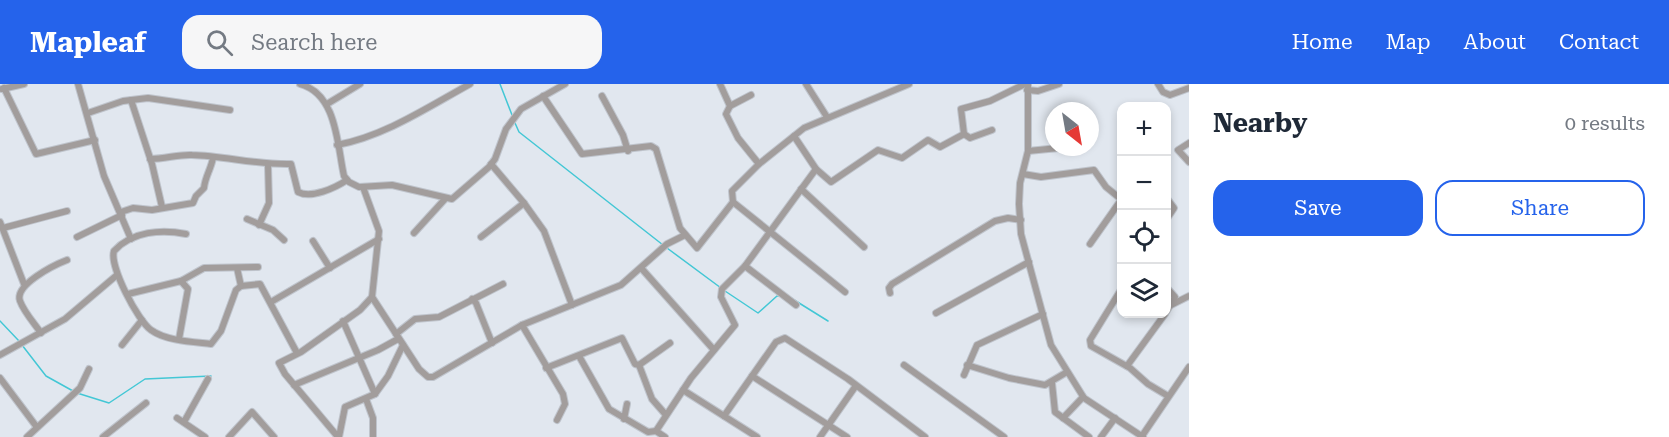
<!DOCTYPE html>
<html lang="en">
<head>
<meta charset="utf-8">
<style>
  body { margin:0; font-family:"Roboto Serif",serif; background:#f6f6f7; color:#1f2937 }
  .controls { position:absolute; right:18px; top:18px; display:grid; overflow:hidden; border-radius:12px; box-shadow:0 3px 9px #0003 }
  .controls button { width:54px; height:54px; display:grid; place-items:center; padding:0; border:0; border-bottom:2px solid #e0e1e3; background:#fff; color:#1f2937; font:30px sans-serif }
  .compass { position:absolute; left:1045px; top:18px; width:54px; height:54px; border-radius:50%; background:#fff; box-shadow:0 3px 9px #0003; rotate:149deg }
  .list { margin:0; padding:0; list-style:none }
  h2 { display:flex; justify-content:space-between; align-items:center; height:78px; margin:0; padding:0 24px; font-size:26px }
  h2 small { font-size:20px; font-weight:400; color:#747a83 }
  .actions { display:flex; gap:12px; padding:18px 24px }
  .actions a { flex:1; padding:14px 0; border:2px solid #2563eb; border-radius:18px; text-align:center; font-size:21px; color:#2563eb }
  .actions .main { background:#2563eb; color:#fff }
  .icon { flex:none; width:33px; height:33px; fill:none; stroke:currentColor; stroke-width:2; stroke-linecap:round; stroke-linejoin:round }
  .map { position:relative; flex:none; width:1189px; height:353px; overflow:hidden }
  header { display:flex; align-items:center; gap:36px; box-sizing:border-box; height:84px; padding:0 30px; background:#2563eb; color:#fff }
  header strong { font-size:28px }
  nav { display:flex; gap:33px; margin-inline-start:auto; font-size:21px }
  .search { width:420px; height:54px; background:#f6f6f7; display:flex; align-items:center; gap:15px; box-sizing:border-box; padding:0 21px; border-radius:18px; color:#747a83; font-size:22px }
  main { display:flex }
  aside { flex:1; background:#fff }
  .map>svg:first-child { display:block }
</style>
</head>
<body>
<header>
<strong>Mapleaf</strong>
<div class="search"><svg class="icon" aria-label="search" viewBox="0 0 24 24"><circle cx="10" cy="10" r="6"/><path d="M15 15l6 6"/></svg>Search here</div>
<nav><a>Home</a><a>Map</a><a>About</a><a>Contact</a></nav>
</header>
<main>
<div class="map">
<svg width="1189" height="353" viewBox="0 0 1189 353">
  <rect width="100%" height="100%" fill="#e1e7ef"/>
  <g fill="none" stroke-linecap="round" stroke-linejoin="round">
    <g stroke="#43c7d5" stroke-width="1.5">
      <polyline points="500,0 512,31"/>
      <polyline points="515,39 519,48 663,161"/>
      <polyline points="667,164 721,204"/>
      <polyline points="725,207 758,229 777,212 781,212"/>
      <polyline points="791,214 828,237"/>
      <polyline points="0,237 19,257"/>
      <polyline points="22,261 46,292 73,307"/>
      <polyline points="77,309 109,319 145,295 211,292"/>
    </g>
    <g stroke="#bfc4cc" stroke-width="8">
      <g id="minor">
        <polyline points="78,0 104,92 131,155"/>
        <path d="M300,0C337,10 337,60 344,92L349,98L359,103L392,101L452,115L489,83L495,75L506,45L521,25L565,0"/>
        <polyline points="720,0 730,22 726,30 738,54 759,80 732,107 733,118 845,208"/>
        <polyline points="806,0 827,33"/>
        <polyline points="1028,0 1028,67 1020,99 1019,120 1021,150 1051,261 1084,314 1143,353"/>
        <polyline points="1158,0 1163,8 1170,11 1189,4"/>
        <polyline points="4,4 36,70 95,56"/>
        <polyline points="2,5 24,0"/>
        <polyline points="1027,6 1038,7 1059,0"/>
        <polyline points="543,12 582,70 651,62 656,65 680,144 697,164 733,118"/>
        <polyline points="602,12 623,51 628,67"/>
        <polyline points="131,16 152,80 162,123"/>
        <polyline points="327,20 360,0"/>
        <polyline points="730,22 751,11"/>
        <polyline points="88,29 123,17 148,14 230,26"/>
        <polyline points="992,46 970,54 964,50 961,25 990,17 1025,0"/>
        <polyline points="794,52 816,85"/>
        <polyline points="1189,59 1178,66 1189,78"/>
        <path d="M337,61C385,52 428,23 470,0"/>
        <polyline points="1028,67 1069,63"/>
        <path d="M150,75C165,75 180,70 192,71C225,72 257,81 291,80L298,108C311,115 335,104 347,96"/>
        <polyline points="759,80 804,44 909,0"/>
        <polyline points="1023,90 1041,93 1094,86 1106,103 1122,116"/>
        <polyline points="363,103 379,147 372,213 419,285 428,293 433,293 522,241 621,201 667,160 685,151"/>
        <polyline points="801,105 864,163"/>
        <polyline points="524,119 544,147 572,221"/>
        <path d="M121,128L133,124L152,126L193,119L196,112L204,104C205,93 211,85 213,74"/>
        <polyline points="247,135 273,146 284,156"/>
        <polyline points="1166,136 1174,124 1168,116"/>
        <polyline points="0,138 24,200"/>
        <polyline points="259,141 269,119 268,81"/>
        <polyline points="3,144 67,127"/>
        <polyline points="414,149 445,115"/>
        <path d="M186,150C162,145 132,147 114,167C109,182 138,237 151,246C166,257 194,258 211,260L221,247L236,206L241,202L260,200L297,269"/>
        <polyline points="77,153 122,131"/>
        <polyline points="481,153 524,119 491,80"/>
        <polyline points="313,157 330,184"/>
        <polyline points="1090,160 1121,116"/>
        <polyline points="745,182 796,221"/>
        <polyline points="237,184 241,202"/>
        <polyline points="642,185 714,266"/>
        <polyline points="1166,203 1175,213 1166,228"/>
        <polyline points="1122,204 1090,256 1091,262 1130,284 1148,300 1168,312"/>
        <polyline points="890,209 889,204 892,200 995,137 1008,134 1021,136"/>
        <polyline points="128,210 181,197 204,184 258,183"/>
        <polyline points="472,215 476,219 492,259"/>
        <polyline points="271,218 379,155"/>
        <polyline points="1171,221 1189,212"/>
        <polyline points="936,229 1029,178"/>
        <polyline points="343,237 375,310"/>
        <polyline points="522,241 563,310 565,320 557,336"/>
        <path d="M41,249C34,239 24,228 20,217C14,201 54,181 67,176"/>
        <polyline points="396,250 415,235 439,233 503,200"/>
        <polyline points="179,255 188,205 181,197"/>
        <polyline points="122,261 142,236"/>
        <polyline points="0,271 65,235 117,191"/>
        <polyline points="579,272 609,325 648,348 656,347 665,353"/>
        <polyline points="639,281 670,259"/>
        <polyline points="904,281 1004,353"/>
        <polyline points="967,281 1009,294 1045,301 1067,288"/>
        <polyline points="1127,282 1165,230"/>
        <polyline points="546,284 622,254 635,280 639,281 652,315 666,331"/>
        <polyline points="964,291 977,261 1043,230"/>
        <polyline points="752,292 847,353"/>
        <polyline points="0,294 36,342"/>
        <polyline points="1052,299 1055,328 1089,353"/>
        <polyline points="294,301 378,266 398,255"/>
        <polyline points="683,306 757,353"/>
        <polyline points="366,315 373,334 373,353"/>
        <polyline points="724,332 776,258 785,254 848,295 925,353"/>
        <polyline points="177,334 205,353"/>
        <polyline points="1063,334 1083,313"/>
        <polyline points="624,335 627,320"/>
        <polyline points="184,338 208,295"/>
        <polyline points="656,347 691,294 735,241 721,213 722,205 745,182 816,85 831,98 878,66 902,74 928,56 940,63 964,50"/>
        <polyline points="1142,352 1189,283"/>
        <polyline points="27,353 80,304 89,285"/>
        <polyline points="103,353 146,319"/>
        <polyline points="229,353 252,328 274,353"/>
        <polyline points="338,353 285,290 279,279 301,268 360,226 372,213"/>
        <polyline points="339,353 345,323 375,310 388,292 403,261"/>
        <polyline points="820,353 855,303"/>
        <polyline points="1101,353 1115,334"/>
      </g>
    </g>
    <use href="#minor" stroke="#a29d9c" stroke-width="6"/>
  </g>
</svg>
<div class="controls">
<button>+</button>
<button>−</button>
<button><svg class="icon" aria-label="locate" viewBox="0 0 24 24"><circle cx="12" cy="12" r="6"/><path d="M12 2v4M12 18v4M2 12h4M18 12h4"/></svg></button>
<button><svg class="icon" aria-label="layers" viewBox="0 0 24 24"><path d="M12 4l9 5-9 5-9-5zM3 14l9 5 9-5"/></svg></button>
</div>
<svg class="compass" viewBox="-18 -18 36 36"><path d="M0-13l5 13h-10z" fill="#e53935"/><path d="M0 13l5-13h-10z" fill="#747a83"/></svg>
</div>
<aside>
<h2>Nearby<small>0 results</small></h2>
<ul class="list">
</ul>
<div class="actions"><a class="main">Save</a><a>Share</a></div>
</aside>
</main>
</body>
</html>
